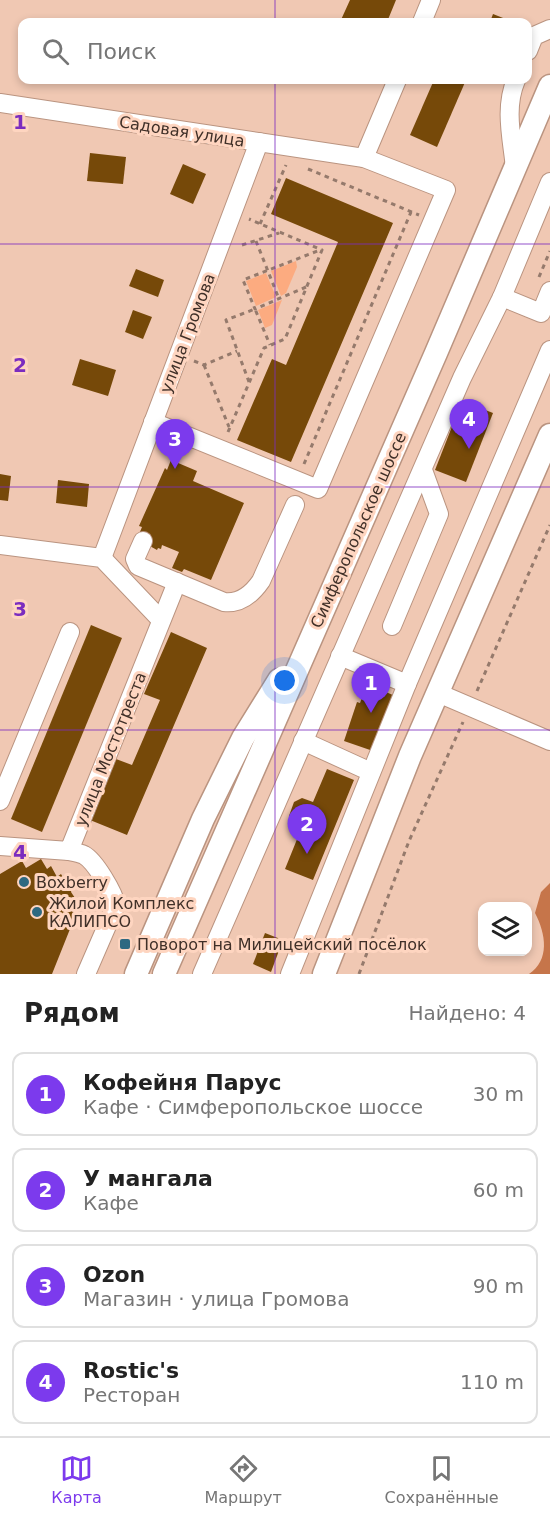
<!DOCTYPE html>
<html lang="ru">
<head>
<meta charset="utf-8">
<style>
  body { margin:0; font-family:"DejaVu Sans",sans-serif; background:#f2f2f2; color:#222 }
  .controls { position:absolute; right:18px; bottom:18px; display:grid; overflow:hidden; border-radius:12px; box-shadow:0 3px 9px #0003 }
  .controls button { width:54px; height:54px; display:grid; place-items:center; padding:0; border:0; border-bottom:2px solid #e0e0e0; background:#fff; color:#222; font:30px sans-serif }
  .you { position:absolute; left:285px; top:681px; width:21px; height:21px; margin:-15px; border:4px solid #fff; border-radius:50%; background:#1a73e8; box-shadow:0 0 0 9px #1a73e833 }
  .badge { display:grid; place-items:center; width:39px; height:39px; border-radius:50%; background:#7c3aed; color:#fff; font-size:20px; font-weight:700 }
  .pin { position:absolute; translate:-50% -50px; filter:drop-shadow(0 2px 3px #0008) }
  .pin::after { content:''; position:absolute; top:32px; width:21px; height:18px; background:inherit; clip-path:polygon(0 0,100% 0,50% 100%) }
  .list { margin:0; padding:0; list-style:none }
  h2 { display:flex; justify-content:space-between; align-items:center; height:78px; margin:0; padding:0 24px; font-size:26px }
  h2 small { font-size:20px; font-weight:400; color:#767676 }
  .list li { display:grid; grid-template-columns:39px 1fr auto; gap:18px; align-items:center; box-sizing:border-box; height:84px; margin:0 12px 12px; padding:0 12px; border:2px solid #e0e0e0; border-radius:12px }
  .list b { display:block; font-size:22px; white-space:nowrap }
  .list p { margin:0; font-size:20px; white-space:nowrap; color:#767676 }
  .list em { font-size:20px; font-style:normal; color:#767676 }
  .icon { flex:none; width:33px; height:33px; fill:none; stroke:currentColor; stroke-width:2; stroke-linecap:round; stroke-linejoin:round }
  .map { position:relative; flex:none; width:550px; height:974px; overflow:hidden }
  .search { position:absolute; background:#fff; box-shadow:0 3px 9px #0003; left:18px; right:18px; top:18px; height:66px; display:flex; align-items:center; gap:15px; box-sizing:border-box; padding:0 21px; border-radius:12px; color:#767676; font-size:22px }
  .sheet { height:462px; background:#fff }
  nav { display:flex; justify-content:space-around; align-items:center; box-sizing:border-box; height:84px; border-top:2px solid #e0e0e0; background:#fff; font-size:16px; color:#767676 }
  nav a { display:grid; justify-items:center; gap:3px }
  nav .on { color:#7c3aed }
  .map>svg:first-child { display:block }
</style>
</head>
<body>
<div class="map">
<svg width="550" height="974" viewBox="0 0 550 974">
  <rect width="100%" height="100%" fill="#f0c8b3"/>
  <g fill="#fcab80">
    <polygon points="296,261 297,267 286,293 281,296 271,271"/>
    <polygon points="266,273 276,297 256,306 246,281"/>
    <polygon points="282,300 272,325 265,328 258,310"/>
  </g>
  <path fill="#c6754a" d="M550,883V974H529C550,960 546,934 535,913L541,892Z"/>
  <g fill="#764909">
    <polygon points="350,0 396,0 387,22 340,22"/>
    <polygon points="493,14 513,22 490,22"/>
    <polygon points="254,80 275,80 275,84"/>
    <polygon points="434,80 466,80 437,147 410,135"/>
    <polygon points="90,153 126,157 123,184 87,181"/>
    <polygon points="183,164 206,174 193,204 170,194"/>
    <polygon points="286,178 393,223 291,462 237,440 272,359 286,365 338,242 271,214"/>
    <polygon points="136,269 164,280 158,297 129,286"/>
    <polygon points="133,310 152,317 143,339 125,332"/>
    <polygon points="80,359 116,370 108,396 72,385"/>
    <polygon points="462,401 493,413 466,482 435,470"/>
    <polygon points="171,460 197,471 193,481 244,503 211,580 184,569 182,572 172,568 179,552 162,545 161,549 158,548 157,550 137,539 142,527 139,526 165,468 167,470"/>
    <polygon points="0,474 11,476 8,501 0,500"/>
    <polygon points="58,480 89,484 87,507 56,503"/>
    <polygon points="91,625 122,638 42,832 11,819"/>
    <polygon points="171,632 207,648 127,835 90,820 116,759 132,765 160,700 144,694"/>
    <polygon points="368,682 387,690 386,692 395,696 373,751 344,741 357,702 360,703"/>
    <polygon points="327,769 354,780 313,880 285,869 302,827 291,823 289,816 294,802 302,798 313,802"/>
    <polygon points="41,859 47,869 51,866 57,877 61,874 65,881 68,881 72,887 71,892 77,901 70,924 72,924 52,974 0,974 0,874 22,861 26,868"/>
    <polygon points="265,933 283,940 271,972 253,964"/>
  </g>
  <g fill="none" stroke-linecap="round" stroke-linejoin="round">
    <g stroke="#ba9480" stroke-width="20">
      <g id="minor">
        <polyline points="422,22 431,0"/>
        <polyline points="528,51 534,36 550,29"/>
        <polyline points="0,103 364,158 446,190 318,489 153,422"/>
        <polyline points="364,158 397,80"/>
        <path d="M515,168C512,138 504,108 516,80"/>
        <polyline points="502,297 541,313 550,291"/>
        <path d="M143,541L135,559L138,566L224,602C240,604 252,594 261,581L295,505"/>
        <polyline points="0,545 102,558 161,620"/>
        <polyline points="102,558 259,142"/>
        <polyline points="392,626 439,514 423,470"/>
        <polyline points="340,656 407,684"/>
        <polyline points="438,693 550,741"/>
        <polyline points="303,741 371,772"/>
        <polyline points="0,801 70,632"/>
        <polyline points="0,846 69,851 177,582"/>
        <path d="M69,851C74,852 80,853 84,855C95,861 114,893 116,905L86,974"/>
        <polyline points="202,974 462,378 502,297 550,182"/>
        <polyline points="290,974 407,684 550,350"/>
      </g>
    </g>
    <g stroke="#ba9480" stroke-width="25">
      <g id="major">
        <polyline points="136,974 203,819 243,738 279,680"/>
        <polyline points="164,974 436,353 550,86"/>
        <polyline points="324,974 410,756 550,435"/>
      </g>
    </g>
    <g stroke="#957a6c" stroke-width="3" stroke-dasharray="4.5 4.5" stroke-linecap="butt">
      <polyline points="308,169 419,215"/>
      <polyline points="260,224 286,165"/>
      <polyline points="256,241 279,299"/>
      <polyline points="242,245 279,233"/>
      <polyline points="539,277 550,251"/>
      <polyline points="306,287 255,309 243,280 320,250"/>
      <polyline points="194,361 204,365 237,351"/>
      <polyline points="204,365 229,427"/>
      <polyline points="249,382 226,320 255,309 270,345"/>
      <polyline points="228,432 264,348 285,339 322,250 249,219"/>
      <polyline points="304,464 411,212"/>
      <polyline points="477,691 550,525"/>
      <polyline points="359,974 409,841 463,722"/>
    </g>
    <use href="#minor" stroke="#fff" stroke-width="18"/>
    <use href="#major" stroke="#fff" stroke-width="22"/>
  </g>
  <path fill="none" stroke="#7b2cbf" stroke-width="1.5" stroke-opacity="0.55" d="M275,0V22M275,80V974M0,244H550M0,487H550M0,730H550"/>
  <g fill="#2e6981" stroke="#fed5c0" stroke-width="2">
    <circle cx="24" cy="882" r="6"/>
    <circle cx="37" cy="912" r="6"/>
    <rect x="119" y="938" width="12" height="12" rx="3"/>
  </g>
  <g text-anchor="middle" stroke-width="6" stroke-linejoin="round" paint-order="stroke">
    <g font-size="16" fill="#403028" stroke="#fed5c0">
      <text transform="translate(182 131) rotate(9)" y="6">Садовая улица</text>
      <text transform="translate(187 333) rotate(-69)" y="6">улица Громова</text>
      <text transform="translate(358 530) rotate(-66)" y="6">Симферопольское шоссе</text>
      <text transform="translate(110 749) rotate(-68)" y="6">улица Мостотреста</text>
    </g>
    <g font-size="16" fill="#403028" stroke="#fed5c0" text-anchor="start">
      <text x="36" y="888">Boxberry</text>
      <text x="49" y="909">Жилой Комплекс<tspan x="49" dy="18">КАЛИПСО</tspan></text>
      <text x="137" y="950">Поворот на Милицейский посёлок</text>
    </g>
  </g>
  <g font-size="20" text-anchor="middle" font-weight="bold" fill="#7b2cbf" stroke="#fed5c0" stroke-width="6" stroke-linejoin="round" paint-order="stroke">
    <text x="20" y="129">1</text>
    <text x="20" y="372">2</text>
    <text x="20" y="616">3</text>
    <text x="20" y="859">4</text>
  </g>
</svg>
<div class="controls">
<button><svg class="icon" aria-label="layers" viewBox="0 0 24 24"><path d="M12 4l9 5-9 5-9-5zM3 14l9 5 9-5"/></svg></button>
</div>
<div class="you"></div>
<div class="pin badge" style="left:371px;top:713px">1</div>
<div class="pin badge" style="left:307px;top:854px">2</div>
<div class="pin badge" style="left:175px;top:469px">3</div>
<div class="pin badge" style="left:469px;top:449px">4</div>
<div class="search"><svg class="icon" aria-label="search" viewBox="0 0 24 24"><circle cx="10" cy="10" r="6"/><path d="M15 15l6 6"/></svg>Поиск</div>
</div>
<section class="sheet">
<h2>Рядом<small>Найдено: 4</small></h2>
<ul class="list">
<li><span class="badge">1</span><div><b>Кофейня Парус</b><p>Кафе · Симферопольское шоссе</p></div><em>30 m</em></li>
<li><span class="badge">2</span><div><b>У мангала</b><p>Кафе</p></div><em>60 m</em></li>
<li><span class="badge">3</span><div><b>Ozon</b><p>Магазин · улица Громова</p></div><em>90 m</em></li>
<li><span class="badge">4</span><div><b>Rostic's</b><p>Ресторан</p></div><em>110 m</em></li>
</ul>
</section>
<nav>
<a class="on"><svg class="icon" aria-label="map" viewBox="0 0 24 24"><path d="M3 6l6-2 6 2 6-2v14l-6 2-6-2-6 2zM9 4v14M15 6v14"/></svg>Карта</a>
<a><svg class="icon" aria-label="directions" viewBox="0 0 24 24"><path d="M12 3l9 9-9 9-9-9zM9 14v-3h6M13 9l2 2-2 2"/></svg>Маршрут</a>
<a><svg class="icon" aria-label="saved" viewBox="0 0 24 24"><path d="M7 4h10v16l-5-4-5 4z"/></svg>Сохранённые</a>
</nav>
</body>
</html>
